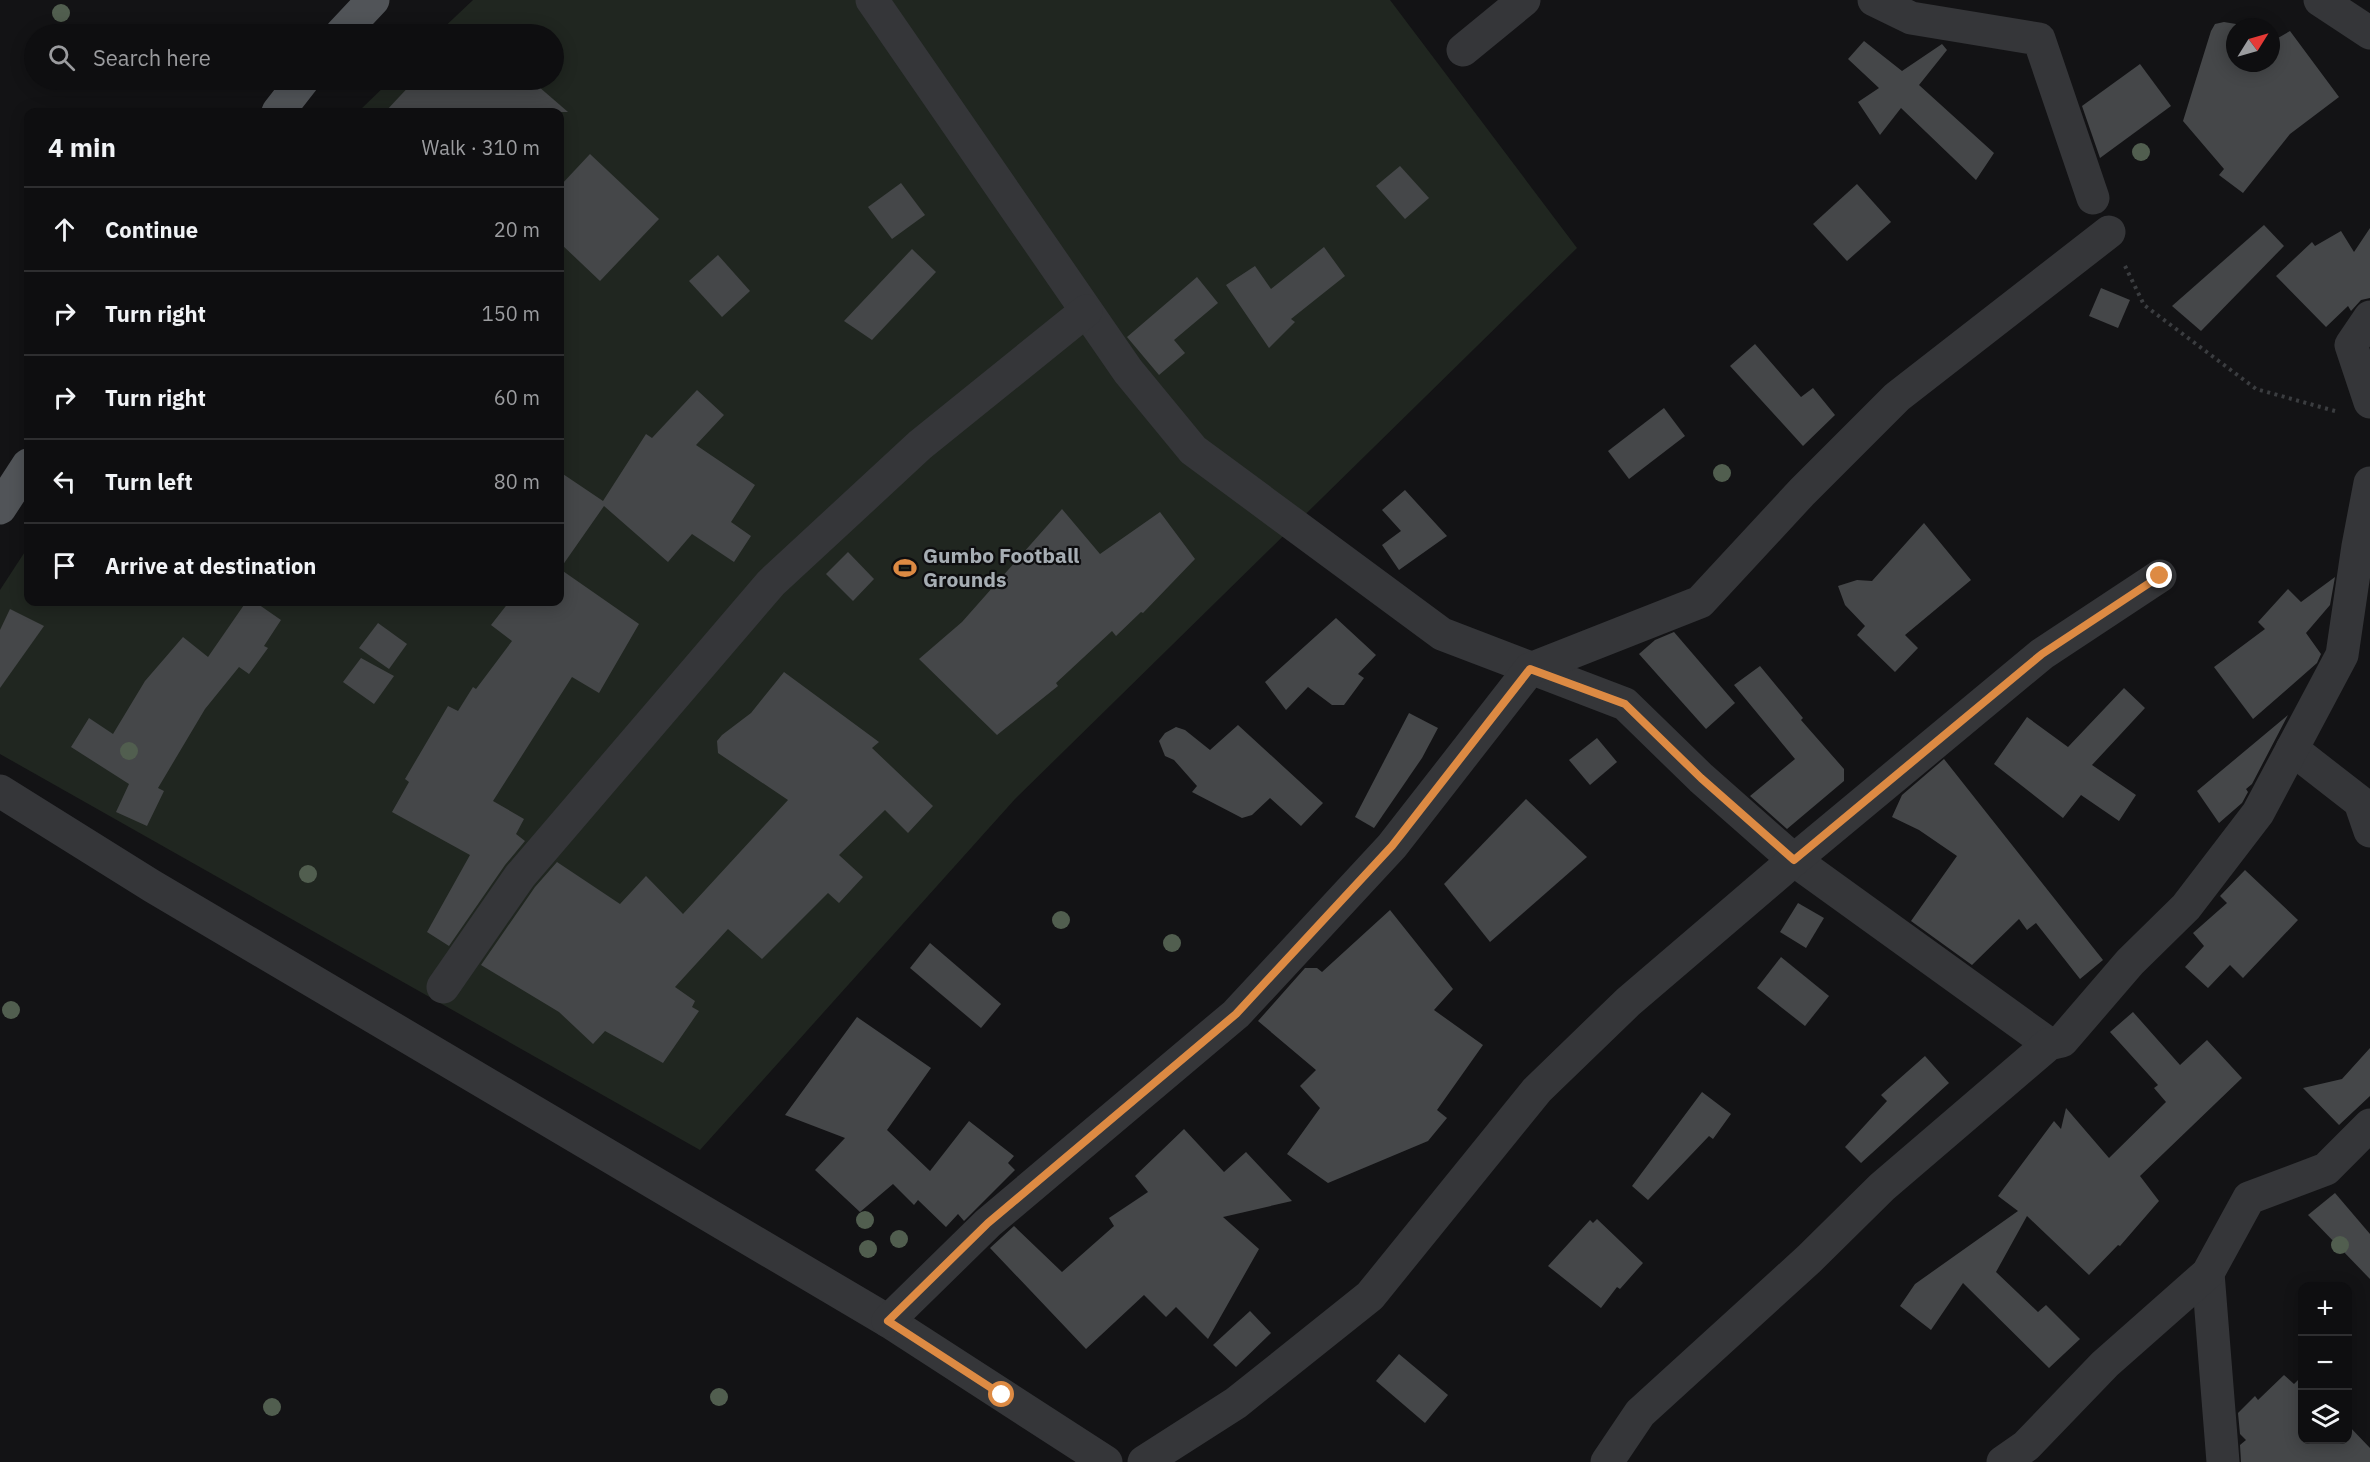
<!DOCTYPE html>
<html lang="en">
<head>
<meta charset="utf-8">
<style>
  body { margin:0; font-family:"IBM Plex Sans",sans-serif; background:#1c1c1e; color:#f1f3f6 }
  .controls { position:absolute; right:18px; bottom:18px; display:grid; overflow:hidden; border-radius:12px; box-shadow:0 3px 15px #0003 }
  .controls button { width:54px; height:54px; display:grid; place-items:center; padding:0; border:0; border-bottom:2px solid #2e2e30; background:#0e0e10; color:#f1f3f6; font:30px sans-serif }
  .compass { position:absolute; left:2226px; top:18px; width:54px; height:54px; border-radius:50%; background:#0e0e10; box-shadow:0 3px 15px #0003; rotate:53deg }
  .stop { position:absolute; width:18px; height:18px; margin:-14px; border:4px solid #dd8a43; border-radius:50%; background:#fff }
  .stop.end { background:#dd8a43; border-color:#fff; box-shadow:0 2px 6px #0008 }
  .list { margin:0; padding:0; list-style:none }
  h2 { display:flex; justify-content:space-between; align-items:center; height:78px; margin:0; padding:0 24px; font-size:26px }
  h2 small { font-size:20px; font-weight:400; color:#9b9c9f }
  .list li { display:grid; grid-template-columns:39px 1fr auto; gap:18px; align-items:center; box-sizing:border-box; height:84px; padding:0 24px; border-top:2px solid #2e2e30 }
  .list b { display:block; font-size:22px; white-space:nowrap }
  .list em { font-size:20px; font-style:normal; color:#9b9c9f }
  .icon { flex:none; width:33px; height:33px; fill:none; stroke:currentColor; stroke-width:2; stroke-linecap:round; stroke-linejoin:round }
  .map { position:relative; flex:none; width:2370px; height:1462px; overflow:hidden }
  .search { position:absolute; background:#0e0e10; box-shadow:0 3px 15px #0003; left:24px; top:24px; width:540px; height:66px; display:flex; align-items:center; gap:15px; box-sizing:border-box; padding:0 21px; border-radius:33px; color:#9b9c9f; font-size:22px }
  .panel { position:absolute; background:#0e0e10; box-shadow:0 3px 15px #0003; left:24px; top:108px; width:540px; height:498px; border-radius:12px }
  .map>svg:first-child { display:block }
</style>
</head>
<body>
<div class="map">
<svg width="2370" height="1462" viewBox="0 0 2370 1462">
  <rect width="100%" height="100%" fill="#131315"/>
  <polygon fill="#202620" points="473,0 1390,0 1577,248 1015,799 700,1150 0,754 0,590 28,547 28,602 560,602 560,112 358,112 391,80 554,80 554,34 437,34"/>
  <g fill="#454749">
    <polygon points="2224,22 2236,24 2238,27 2235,27 2235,63 2271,63 2271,42 2290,31 2339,97 2290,134 2243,193 2219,175 2224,169 2183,121 2211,31 2215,24"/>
    <polygon points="454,26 464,34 446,34"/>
    <polygon points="1864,41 1902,71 1942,44 1947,50 1919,85 1994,153 1976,180 1901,108 1880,135 1858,102 1879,88 1848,59"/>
    <polygon points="2140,64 2171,106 2100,158 2082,106"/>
    <polygon points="415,80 531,80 568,112 385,112"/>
    <polygon points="590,154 659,219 600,281 560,243 560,186"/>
    <polygon points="1400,166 1429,198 1405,219 1376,186"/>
    <polygon points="901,183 925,215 892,239 868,207"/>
    <polygon points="1857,184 1891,222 1847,261 1813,224"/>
    <polygon points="2264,225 2284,246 2201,331 2172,306"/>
    <polygon points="2370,228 2370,298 2361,300 2351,311 2348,306 2326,327 2276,276 2312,242 2315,246 2341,231 2354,252"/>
    <polygon points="1324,247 1345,276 1291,319 1295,322 1269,348 1226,285 1255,266 1271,289"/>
    <polygon points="912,249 936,272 872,340 844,321"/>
    <polygon points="718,255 750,291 722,317 689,281"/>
    <polygon points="1197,277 1218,303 1174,340 1185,353 1159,375 1127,337"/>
    <polygon points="2101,288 2130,300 2118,328 2089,316"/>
    <polygon points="1755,344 1801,397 1813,388 1835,415 1803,446 1730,366"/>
    <polygon points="697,390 724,415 696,445 755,485 731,522 751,536 734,562 692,534 668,562 604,506 560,569 639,624 599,693 572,677 493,801 524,819 516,834 525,841 505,865 449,946 427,932 470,855 392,812 409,782 405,779 448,706 458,711 473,687 476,689 512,641 491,625 509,602 560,602 560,472 603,501 646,434 652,438"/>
    <polygon points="1664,408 1685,436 1629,479 1608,451"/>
    <polygon points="1405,490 1447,536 1399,570 1382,545 1401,531 1382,510"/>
    <polygon points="1062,509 1100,554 1160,512 1195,559 1143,613 1141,612 1116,636 1112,631 1056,683 1058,686 997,735 919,659 962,622"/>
    <polygon points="1924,523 1971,580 1905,635 1918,648 1895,672 1857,635 1865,626 1845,605 1838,586 1857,580 1872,581"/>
    <polygon points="848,552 874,579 853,601 826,574"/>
    <polygon points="2335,577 2330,605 2306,633 2321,654 2317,663 2253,719 2214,667 2265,629 2258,622 2288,589 2301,602"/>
    <polygon points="246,602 255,602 281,620 264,646 268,648 249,674 239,667 205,709 158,788 164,791 147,826 116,812 129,784 71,747 89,718 113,734 145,681 183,637 208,657"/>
    <polygon points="10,609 44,626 0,688 0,630"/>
    <polygon points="1336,618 1376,655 1358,674 1364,678 1344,705 1332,705 1308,687 1286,710 1265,682"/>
    <polygon points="378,623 407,644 389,669 359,648"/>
    <polygon points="1674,632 1735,703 1706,729 1639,654 1655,640"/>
    <polygon points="361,658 394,676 374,704 343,682"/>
    <polygon points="1760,666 1803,718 1801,720 1844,769 1844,781 1787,829 1750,796 1795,759 1734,685"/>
    <polygon points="784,672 879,742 872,748 933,806 908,833 885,810 839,855 863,877 839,903 828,893 762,959 728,929 675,987 695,1001 692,1007 699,1011 663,1063 605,1031 593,1044 559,1012 481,965 535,887 557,862 620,904 646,876 683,914 788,800 718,753 717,741 722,735 751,713"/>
    <polygon points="2124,688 2145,708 2092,765 2136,795 2119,821 2081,795 2063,818 1994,764 2027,717 2068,747"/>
    <polygon points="1409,713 1438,728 1422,758 1374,828 1355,817"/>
    <polygon points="2288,715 2252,784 2246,789 2248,792 2242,803 2219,823 2197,791"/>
    <polygon points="1238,725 1323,803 1301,826 1270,798 1252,815 1242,818 1192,792 1197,786 1174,760 1165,756 1159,741 1165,733 1176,727 1185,730 1210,750"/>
    <polygon points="1597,738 1617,762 1590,785 1569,760"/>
    <polygon points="1944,759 2103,960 2080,979 2036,923 2027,930 2019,919 1972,965 1911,921 1957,856 1919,830 1892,817 1902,795"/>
    <polygon points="1526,799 1587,857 1490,942 1444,884"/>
    <polygon points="2245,870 2298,920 2243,978 2230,965 2208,988 2185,967 2204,946 2193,933 2227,903 2220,896"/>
    <polygon points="1798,903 1824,918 1806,948 1780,932"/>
    <polygon points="1390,910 1453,989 1434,1010 1483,1045 1437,1110 1447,1118 1428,1141 1328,1183 1287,1154 1320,1108 1300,1086 1316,1070 1258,1021 1305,968 1317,968 1322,972"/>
    <polygon points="930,943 1001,1004 981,1028 910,968"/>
    <polygon points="1781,957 1829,996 1805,1026 1757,988"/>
    <polygon points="2133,1012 2180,1065 2207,1040 2242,1078 2140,1176 2159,1201 2120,1246 2118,1245 2089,1275 2027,1216 1996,1272 2038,1312 2046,1305 2080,1339 2049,1368 1963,1283 1931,1330 1900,1306 1915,1284 2018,1211 1998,1196 2054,1121 2061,1129 2066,1108 2109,1158 2166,1102 2154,1088 2158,1085 2110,1032"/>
    <polygon points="857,1017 931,1068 887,1130 930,1171 969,1121 1014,1156 1008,1163 1015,1170 964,1221 958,1214 946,1227 918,1200 914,1205 893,1184 860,1212 815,1170 845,1138 785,1115"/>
    <polygon points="2370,1048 2370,1096 2339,1125 2303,1088 2342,1079"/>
    <polygon points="1925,1056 1949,1083 1861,1163 1845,1147 1887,1101 1881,1095"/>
    <polygon points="1702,1092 1731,1114 1713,1139 1709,1136 1648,1200 1632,1186"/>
    <polygon points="1184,1129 1224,1172 1246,1152 1292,1201 1223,1217 1259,1249 1208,1339 1176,1307 1166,1317 1144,1295 1086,1349 990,1248 1014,1226 1062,1272 1114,1226 1109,1218 1148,1192 1135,1176"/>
    <polygon points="2335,1193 2370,1234 2370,1279 2308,1215"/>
    <polygon points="1597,1219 1643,1263 1620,1289 1617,1287 1601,1308 1548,1266 1590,1220 1593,1223"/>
    <polygon points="1250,1311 1271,1333 1236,1367 1213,1345"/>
    <polygon points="1399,1354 1448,1395 1425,1423 1376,1381"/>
    <polygon points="2284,1375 2294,1384 2301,1377 2302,1379 2302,1440 2348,1440 2348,1425 2370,1448 2370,1462 2241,1462 2240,1445 2246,1440 2240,1434 2238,1413 2255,1396 2258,1400"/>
  </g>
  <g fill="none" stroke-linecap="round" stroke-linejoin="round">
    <polyline stroke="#3b3d40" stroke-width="4" stroke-dasharray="3 4.5" stroke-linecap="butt" points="2125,266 2144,305 2256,389 2335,411"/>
    <g stroke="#353639" stroke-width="33">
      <polyline points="872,0 1128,371 1193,450 1442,634 1625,704 1701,778 1794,860 2049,1044"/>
      <polyline points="1874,0 1911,18 2039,39 2093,198"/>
      <polyline points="2320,0 2370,33"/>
      <polyline points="1463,50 1524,0"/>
      <polyline points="2370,317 2351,345 2370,402"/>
      <polyline points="2292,749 2360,802 2370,831"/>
      <polyline points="0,791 152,886 888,1321 1106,1462"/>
      <polyline points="443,987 520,876 771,583 920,445 1086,311"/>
      <polyline points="2208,1273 2223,1462"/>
      <polyline points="888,1321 988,1223 1236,1014 1392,846 1530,669 1700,602 1802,492 1897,397 2109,232"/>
      <polyline points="1144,1462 1236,1403 1370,1296 1537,1090 1628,1002 1794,860 2042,654 2160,576"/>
      <polyline points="1607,1462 1640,1413 1809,1259 1882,1187 2049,1044 2062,1041 2130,962 2186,907 2258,813 2342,655 2358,546 2370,483"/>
      <polyline points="2003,1462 2026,1446 2105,1364 2208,1273 2249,1198 2326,1169 2370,1125"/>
    </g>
    <g stroke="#515458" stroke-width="33">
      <polyline points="341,34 373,0"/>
      <polyline points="278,112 303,80"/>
      <polyline points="0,508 28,465"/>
    </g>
  </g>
  <g fill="#515e4f">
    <circle cx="61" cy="13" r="9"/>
    <circle cx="2141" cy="152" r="9"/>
    <circle cx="1722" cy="473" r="9"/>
    <circle cx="129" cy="751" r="9"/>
    <circle cx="308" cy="874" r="9"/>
    <circle cx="1061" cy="920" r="9"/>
    <circle cx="1172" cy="943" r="9"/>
    <circle cx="11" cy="1010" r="9"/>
    <circle cx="865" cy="1220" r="9"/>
    <circle cx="899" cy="1239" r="9"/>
    <circle cx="2340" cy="1245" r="9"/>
    <circle cx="868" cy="1249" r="9"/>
    <circle cx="719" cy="1397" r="9"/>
    <circle cx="272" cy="1407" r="9"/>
  </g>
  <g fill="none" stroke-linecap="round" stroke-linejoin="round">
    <polyline stroke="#dd8a43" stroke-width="8" points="1002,1395 888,1321 988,1223 1236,1014 1392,846 1530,669 1625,704 1701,778 1794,860 2042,654 2160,576"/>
  </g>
  <defs>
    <g id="stadium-bare" transform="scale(1.8)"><path d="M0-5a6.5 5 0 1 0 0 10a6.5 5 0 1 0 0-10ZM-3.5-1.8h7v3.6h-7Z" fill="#dd8a43" stroke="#0e0e10" stroke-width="2.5" paint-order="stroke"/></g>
  </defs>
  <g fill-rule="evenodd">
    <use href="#stadium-bare" x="905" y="568"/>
  </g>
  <g text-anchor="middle" stroke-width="4.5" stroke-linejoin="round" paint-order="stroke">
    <g font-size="21" font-weight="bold" fill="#a6adb3" stroke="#0e0e10" text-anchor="start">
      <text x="923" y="563">Gumbo Football<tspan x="923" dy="24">Grounds</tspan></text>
    </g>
  </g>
</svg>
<div class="controls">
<button>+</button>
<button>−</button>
<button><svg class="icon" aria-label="layers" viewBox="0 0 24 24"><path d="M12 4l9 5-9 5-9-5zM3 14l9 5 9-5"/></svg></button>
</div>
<svg class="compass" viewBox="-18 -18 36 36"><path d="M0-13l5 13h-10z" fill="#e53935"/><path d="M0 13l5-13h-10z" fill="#9b9c9f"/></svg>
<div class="stop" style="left:1002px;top:1395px"></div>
<div class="stop end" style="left:2160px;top:576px"></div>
<div class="search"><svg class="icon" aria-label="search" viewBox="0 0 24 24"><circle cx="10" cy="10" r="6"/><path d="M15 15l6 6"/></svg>Search here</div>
<section class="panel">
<h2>4 min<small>Walk · 310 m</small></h2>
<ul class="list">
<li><svg class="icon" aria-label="ahead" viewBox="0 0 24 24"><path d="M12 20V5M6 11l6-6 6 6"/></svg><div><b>Continue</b></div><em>20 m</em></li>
<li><svg class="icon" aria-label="right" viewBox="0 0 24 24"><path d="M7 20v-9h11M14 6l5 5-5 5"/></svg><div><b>Turn right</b></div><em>150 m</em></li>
<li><svg class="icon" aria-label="right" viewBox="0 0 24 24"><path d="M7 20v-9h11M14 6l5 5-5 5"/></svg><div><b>Turn right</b></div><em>60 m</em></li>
<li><svg class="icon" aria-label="left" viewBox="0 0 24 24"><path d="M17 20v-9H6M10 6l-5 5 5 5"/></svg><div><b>Turn left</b></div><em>80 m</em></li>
<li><svg class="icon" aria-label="arrive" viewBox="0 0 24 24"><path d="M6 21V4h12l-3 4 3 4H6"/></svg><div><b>Arrive at destination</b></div></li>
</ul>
</section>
</div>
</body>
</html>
